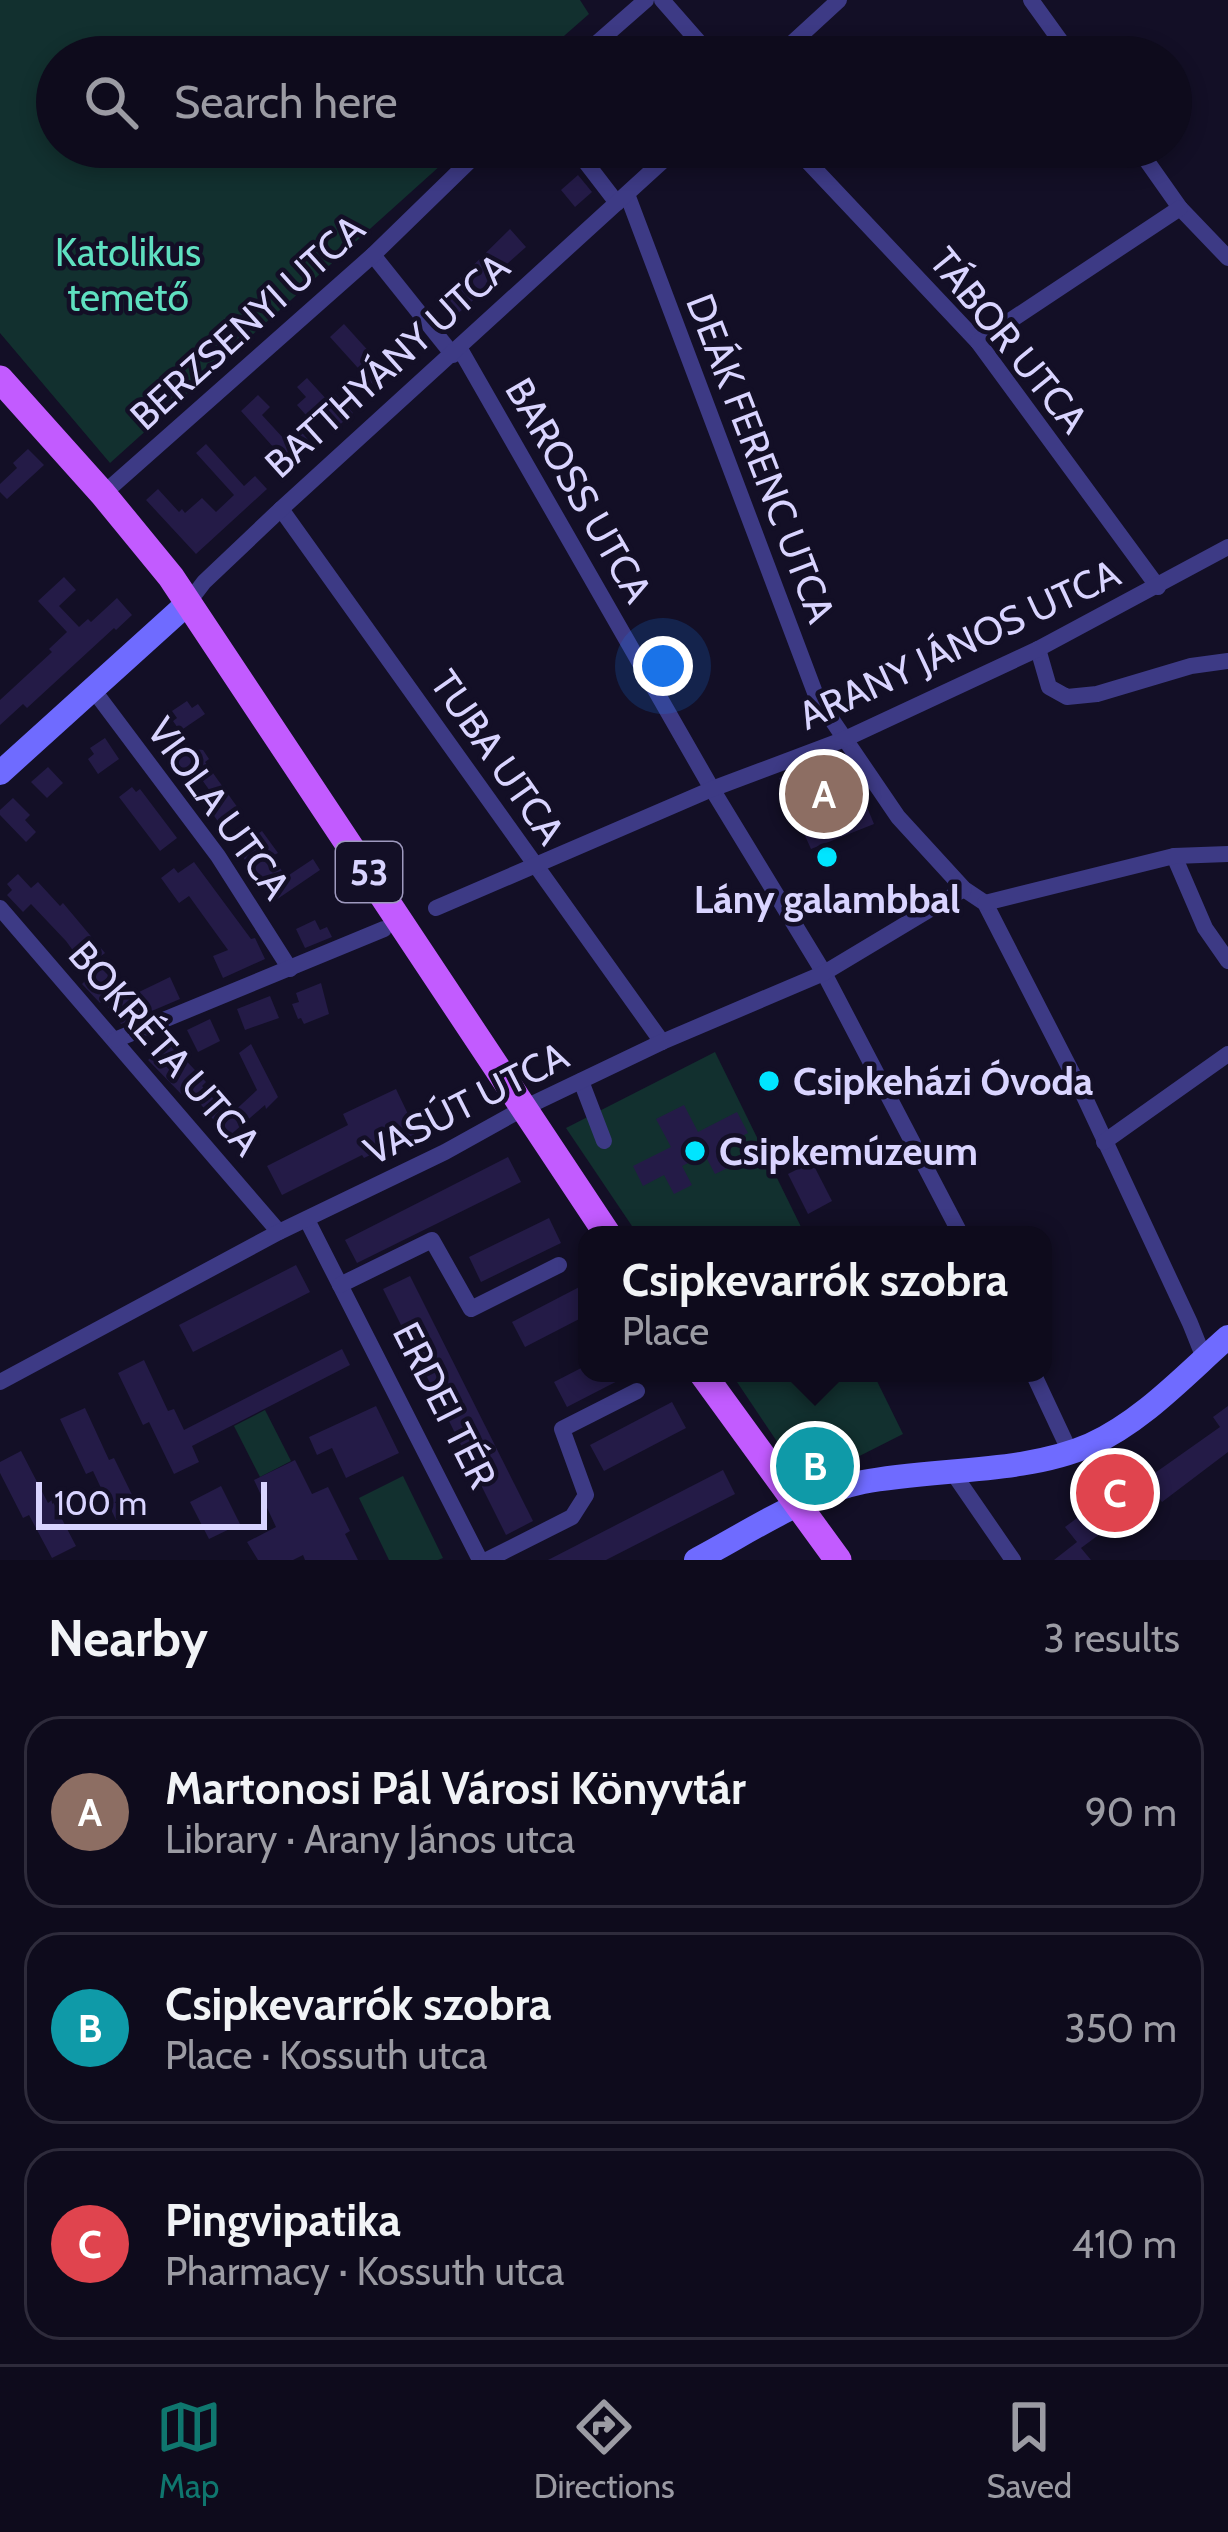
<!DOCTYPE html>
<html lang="en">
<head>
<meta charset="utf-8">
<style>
  body { margin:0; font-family:Cabin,sans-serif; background:#1c1929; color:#f1f3f6 }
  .scale { position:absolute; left:36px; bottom:30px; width:231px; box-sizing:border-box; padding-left:12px; border:6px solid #d9d4ff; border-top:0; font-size:33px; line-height:42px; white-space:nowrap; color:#d9d4ff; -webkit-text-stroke:9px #130f26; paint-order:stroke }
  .you { position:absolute; left:663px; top:666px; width:42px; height:42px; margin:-30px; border:9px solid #fff; border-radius:50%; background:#1a73e8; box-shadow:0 0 0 18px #1a73e833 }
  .badge { display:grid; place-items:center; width:78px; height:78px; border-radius:50%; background:#0f766e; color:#fff; font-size:39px; font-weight:700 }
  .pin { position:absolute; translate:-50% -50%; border:6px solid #fff; box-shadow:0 3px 12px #0006 }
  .popup { position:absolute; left:578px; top:1226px; width:474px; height:156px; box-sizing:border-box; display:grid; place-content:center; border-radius:24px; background:#0e0b1c; filter:drop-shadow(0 3px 9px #0005); font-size:39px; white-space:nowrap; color:#9b9ba3 }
  .popup b { font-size:45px; color:#f1f3f6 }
  .popup::after { content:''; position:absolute; left:50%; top:100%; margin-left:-24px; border:24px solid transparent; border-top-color:#0e0b1c }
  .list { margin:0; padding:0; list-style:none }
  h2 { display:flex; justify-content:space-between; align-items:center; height:156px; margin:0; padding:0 48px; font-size:51px }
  h2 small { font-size:39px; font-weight:400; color:#9b9ba3 }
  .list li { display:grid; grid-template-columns:78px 1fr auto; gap:36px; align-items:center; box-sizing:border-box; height:192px; margin:0 24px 24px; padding:0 24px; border:3px solid #2e2b3b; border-radius:36px }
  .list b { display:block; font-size:45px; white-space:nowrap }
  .list p { margin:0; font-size:39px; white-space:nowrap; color:#9b9ba3 }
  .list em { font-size:39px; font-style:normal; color:#9b9ba3 }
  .icon { flex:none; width:66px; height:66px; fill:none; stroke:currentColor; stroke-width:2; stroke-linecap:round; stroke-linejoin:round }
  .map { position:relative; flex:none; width:1228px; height:1560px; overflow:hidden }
  .search { position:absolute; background:#0e0b1c; box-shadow:0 6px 18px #0003; left:36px; right:36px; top:36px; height:132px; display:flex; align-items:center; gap:30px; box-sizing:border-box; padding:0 42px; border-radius:66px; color:#9b9ba3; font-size:45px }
  .sheet { height:804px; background:#0e0b1c }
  nav { display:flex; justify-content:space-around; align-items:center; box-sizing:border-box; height:168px; border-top:3px solid #2e2b3b; background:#0e0b1c; font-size:33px; color:#9b9ba3 }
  nav a { display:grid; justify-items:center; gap:6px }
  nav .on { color:#0f766e }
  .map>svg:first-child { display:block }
</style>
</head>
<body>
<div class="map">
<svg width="1228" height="1560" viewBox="0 0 1228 1560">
  <rect width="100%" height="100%" fill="#130f26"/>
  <g fill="#12302f">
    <polygon points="0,0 580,0 589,14 540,57 57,57 57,147 461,147 110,463 0,333"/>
    <polygon points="715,1052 805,1235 638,1235 566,1128"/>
    <polygon points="731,1373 873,1373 903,1434 814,1479 800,1476"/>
    <polygon points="265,1410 291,1461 260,1477 234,1426"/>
    <polygon points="403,1476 443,1558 438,1560 389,1560 359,1498"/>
  </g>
  <g fill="#241b47">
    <polygon points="578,175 592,192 575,207 561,190"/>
    <polygon points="510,229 526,247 498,272 502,275 455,316 439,299"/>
    <polygon points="344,324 391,376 377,389 330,337"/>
    <polygon points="307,378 328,401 335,394 353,413 335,429 323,415 313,423 297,405 306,397 297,387"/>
    <polygon points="258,395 270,407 262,415 285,440 298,428 310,442 304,448 307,451 290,466 241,411"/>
    <polygon points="206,444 244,486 255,476 267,489 196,554 146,500 158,489 179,512 182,509 185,513 202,498 216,512 234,495 196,453"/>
    <polygon points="28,449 44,465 7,499 0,492 0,484 17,468 13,463"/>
    <polygon points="64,577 76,590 59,606 79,627 88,619 91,622 117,598 132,615 116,630 114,628 27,708 23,704 0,725 0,700 52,652 49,649 67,632 38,601"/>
    <polygon points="187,701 192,708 198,704 205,714 180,731 173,721 177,718 172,711"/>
    <polygon points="105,738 119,759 98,774 88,759 94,754 90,748"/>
    <polygon points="187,748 203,750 209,759 205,762 243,815 221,826 202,798 210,791 195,770 186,776 173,759"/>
    <polygon points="835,757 844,782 855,778 874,824 811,849 779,778"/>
    <polygon points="48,767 63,783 47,798 31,782"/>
    <polygon points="132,787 136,792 140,789 177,838 160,851 119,797"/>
    <polygon points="13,798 30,815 25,820 36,832 26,842 0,815 0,810"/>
    <polygon points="262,831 278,853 272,856 286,877 313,859 320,870 273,902 237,848"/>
    <polygon points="194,862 251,939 255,938 265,959 223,978 213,956 228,950 189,896 179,903 161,878 174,868 178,873"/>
    <polygon points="18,874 31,888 38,882 60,906 63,903 105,953 94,961 109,976 100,985 108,994 100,1003 82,984 91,975 66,941 31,904 23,912 7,895 12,890 7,884"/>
    <polygon points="315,920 320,930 327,927 332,937 305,948 296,929"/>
    <polygon points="170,977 180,999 121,1024 108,1007"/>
    <polygon points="321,983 329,1014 304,1024 301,1018 298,1019 292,1004 299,1002 296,993"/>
    <polygon points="270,996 279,1018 245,1030 237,1009"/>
    <polygon points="210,1019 220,1041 198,1052 187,1030"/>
    <polygon points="168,1041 206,1082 202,1086 229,1116 257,1090 239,1053 251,1044 278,1097 266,1109 265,1105 228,1137 192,1094 186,1099 148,1060"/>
    <polygon points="396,1089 417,1133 364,1158 362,1155 282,1195 267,1166 348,1125 343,1114"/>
    <polygon points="684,1105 698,1132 737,1112 748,1133 724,1145 734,1165 715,1174 705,1155 682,1166 692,1185 674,1194 664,1175 643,1186 633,1166 671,1147 656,1119"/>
    <polygon points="508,1157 521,1182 357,1263 345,1240"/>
    <polygon points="812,1162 832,1201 808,1214 788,1174"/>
    <polygon points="549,1218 561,1243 481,1282 469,1257"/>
    <polygon points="296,1265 310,1292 193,1352 179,1325"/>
    <polygon points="410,1276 533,1521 506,1535 383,1289"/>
    <polygon points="587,1283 587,1315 525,1347 512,1322"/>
    <polygon points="342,1349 350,1365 192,1446 199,1462 174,1474 149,1422 143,1425 118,1373 144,1360 168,1411 174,1409 184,1430"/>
    <polygon points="587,1365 587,1373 633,1373 567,1407 554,1382"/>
    <polygon points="672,1402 686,1428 604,1471 590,1445"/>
    <polygon points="376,1406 399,1453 346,1478 332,1448 317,1455 309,1437"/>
    <polygon points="1228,1406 1228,1452 1162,1502 1155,1493 1081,1548 1091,1560 1054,1560 1077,1542 1065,1527 1139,1472 1145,1480 1220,1427 1213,1417"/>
    <polygon points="85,1408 109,1460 114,1458 139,1509 116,1520 93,1471 86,1474 60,1419"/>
    <polygon points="21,1451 48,1503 52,1500 76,1546 52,1558 29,1515 23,1518 0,1473 0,1462"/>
    <polygon points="295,1460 312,1494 328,1487 350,1531 345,1534 358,1560 305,1560 303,1555 293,1560 258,1560 247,1542 276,1527 254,1480"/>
    <polygon points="723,1470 735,1494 606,1560 548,1560"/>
    <polygon points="221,1486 240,1524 209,1539 190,1502"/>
  </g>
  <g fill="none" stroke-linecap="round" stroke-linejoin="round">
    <g stroke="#3d3a85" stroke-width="16">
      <polyline points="662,0 712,57"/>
      <polyline points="1031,0 1072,57"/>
      <polyline points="581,57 646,0"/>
      <polyline points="777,57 839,0"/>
      <polyline points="574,147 617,203"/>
      <polyline points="794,147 978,342 1158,587"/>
      <polyline points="1137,147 1180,208 1228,258"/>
      <polyline points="627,194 817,698 898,817 964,889 985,903 1084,1096 1190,1323 1204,1358"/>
      <polyline points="373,255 453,355"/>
      <polyline points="978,342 1180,208"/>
      <polyline points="460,349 712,789 824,973 961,1235"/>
      <polyline points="103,494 373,255 484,147"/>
      <polyline points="281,509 662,1042"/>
      <polyline points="188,603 204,582 281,509 678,147"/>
      <polyline points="1038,649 1049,687 1067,697 1097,694 1191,666 1228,661"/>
      <polyline points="92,688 218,856 290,969"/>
      <polyline points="1174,856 1205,928 1228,961"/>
      <polyline points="985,903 1174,856 1228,854"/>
      <polyline points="0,908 279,1232"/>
      <polyline points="436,908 712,789 845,739 1038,649 1228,547"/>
      <polyline points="115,1040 384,929"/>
      <polyline points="581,1081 604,1141"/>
      <polyline points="1104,1142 1228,1054"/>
      <polyline points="307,1220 480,1560"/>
      <polyline points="340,1285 432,1240 471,1309 559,1265"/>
      <polyline points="1033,1373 1070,1452"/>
      <polyline points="0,1382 279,1232 445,1152 524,1108 662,1042 824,973 964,889"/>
      <polyline points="951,1470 1013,1560"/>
      <polyline points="487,1560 572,1517 586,1495 562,1429 637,1391"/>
    </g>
    <g stroke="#6f6bff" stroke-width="24">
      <polyline points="0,773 188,603"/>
      <path d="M696,1560C749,1532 804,1494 863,1482C935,1468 1024,1474 1090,1445C1143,1421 1186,1374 1228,1337"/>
    </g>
    <g stroke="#c25bff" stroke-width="27">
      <polyline points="0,379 103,494 171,577 608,1235"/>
      <polyline points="702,1373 838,1560"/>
    </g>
  </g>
  <g fill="#00e5ff" stroke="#130f26" stroke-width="4.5">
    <circle cx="827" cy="857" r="12"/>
    <circle cx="769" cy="1081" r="12"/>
    <circle cx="695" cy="1151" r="12"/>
  </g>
  <g text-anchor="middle" stroke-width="9" stroke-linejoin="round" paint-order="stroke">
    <rect fill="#130f26" stroke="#9e99be" stroke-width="3" x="336" y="842" width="66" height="60" rx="9"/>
    <g font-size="36" font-weight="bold" fill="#d9d4ff">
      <text x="369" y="885">53</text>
    </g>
    <g font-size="39" fill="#5fe0c0" stroke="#130f26">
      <text x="128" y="266">Katolikus<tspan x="128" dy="45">temető</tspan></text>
    </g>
    <g font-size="39" fill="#d9d4ff" stroke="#130f26">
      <text transform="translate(247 322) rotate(-42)" y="14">BERZSENYI UTCA</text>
      <text transform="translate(1009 340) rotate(51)" y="14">TÁBOR UTCA</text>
      <text transform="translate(387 365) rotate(-42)" y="14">BATTHYÁNY UTCA</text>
      <text transform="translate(761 458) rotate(69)" y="14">DEÁK FERENC UTCA</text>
      <text transform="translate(579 490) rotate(60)" y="14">BAROSS UTCA</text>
      <text transform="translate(959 644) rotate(-25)" y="14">ARANY JÁNOS UTCA</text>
      <text transform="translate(498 757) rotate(55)" y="14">TUBA UTCA</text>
      <text transform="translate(219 808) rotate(54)" y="14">VIOLA UTCA</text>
      <text transform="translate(165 1048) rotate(49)" y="14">BOKRÉTA UTCA</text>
      <text transform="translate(466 1103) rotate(-27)" y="14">VASÚT UTCA</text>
      <text transform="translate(445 1405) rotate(63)" y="14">ERDEI TÉR</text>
    </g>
    <g font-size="39" font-weight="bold" fill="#d9d4ff" stroke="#130f26" text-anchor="start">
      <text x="827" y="913" text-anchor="middle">Lány galambbal</text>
      <text x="793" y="1095">Csipkeházi Óvoda</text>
      <text x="719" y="1165">Csipkemúzeum</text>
    </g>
  </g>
</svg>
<div class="scale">100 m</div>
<div class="you"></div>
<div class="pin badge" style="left:824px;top:794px;background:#8d6e63">A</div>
<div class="pin badge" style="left:815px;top:1466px;background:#0f9aa8">B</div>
<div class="popup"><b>Csipkevarrók szobra</b>Place</div>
<div class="pin badge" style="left:1115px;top:1493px;background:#e0444e">C</div>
<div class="search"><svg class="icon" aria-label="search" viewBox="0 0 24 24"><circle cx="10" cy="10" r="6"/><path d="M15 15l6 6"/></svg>Search here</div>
</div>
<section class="sheet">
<h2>Nearby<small>3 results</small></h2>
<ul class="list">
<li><span class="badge" style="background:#8d6e63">A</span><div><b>Martonosi Pál Városi Könyvtár</b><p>Library · Arany János utca</p></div><em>90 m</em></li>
<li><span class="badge" style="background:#0f9aa8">B</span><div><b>Csipkevarrók szobra</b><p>Place · Kossuth utca</p></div><em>350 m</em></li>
<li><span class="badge" style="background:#e0444e">C</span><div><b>Pingvipatika</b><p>Pharmacy · Kossuth utca</p></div><em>410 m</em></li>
</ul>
</section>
<nav>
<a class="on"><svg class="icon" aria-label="map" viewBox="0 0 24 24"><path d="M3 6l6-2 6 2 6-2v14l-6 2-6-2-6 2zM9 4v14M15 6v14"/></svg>Map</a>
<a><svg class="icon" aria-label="directions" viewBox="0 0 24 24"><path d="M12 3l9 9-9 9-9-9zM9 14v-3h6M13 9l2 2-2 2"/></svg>Directions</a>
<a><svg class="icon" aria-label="saved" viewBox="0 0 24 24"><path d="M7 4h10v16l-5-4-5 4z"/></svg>Saved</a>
</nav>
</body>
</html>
